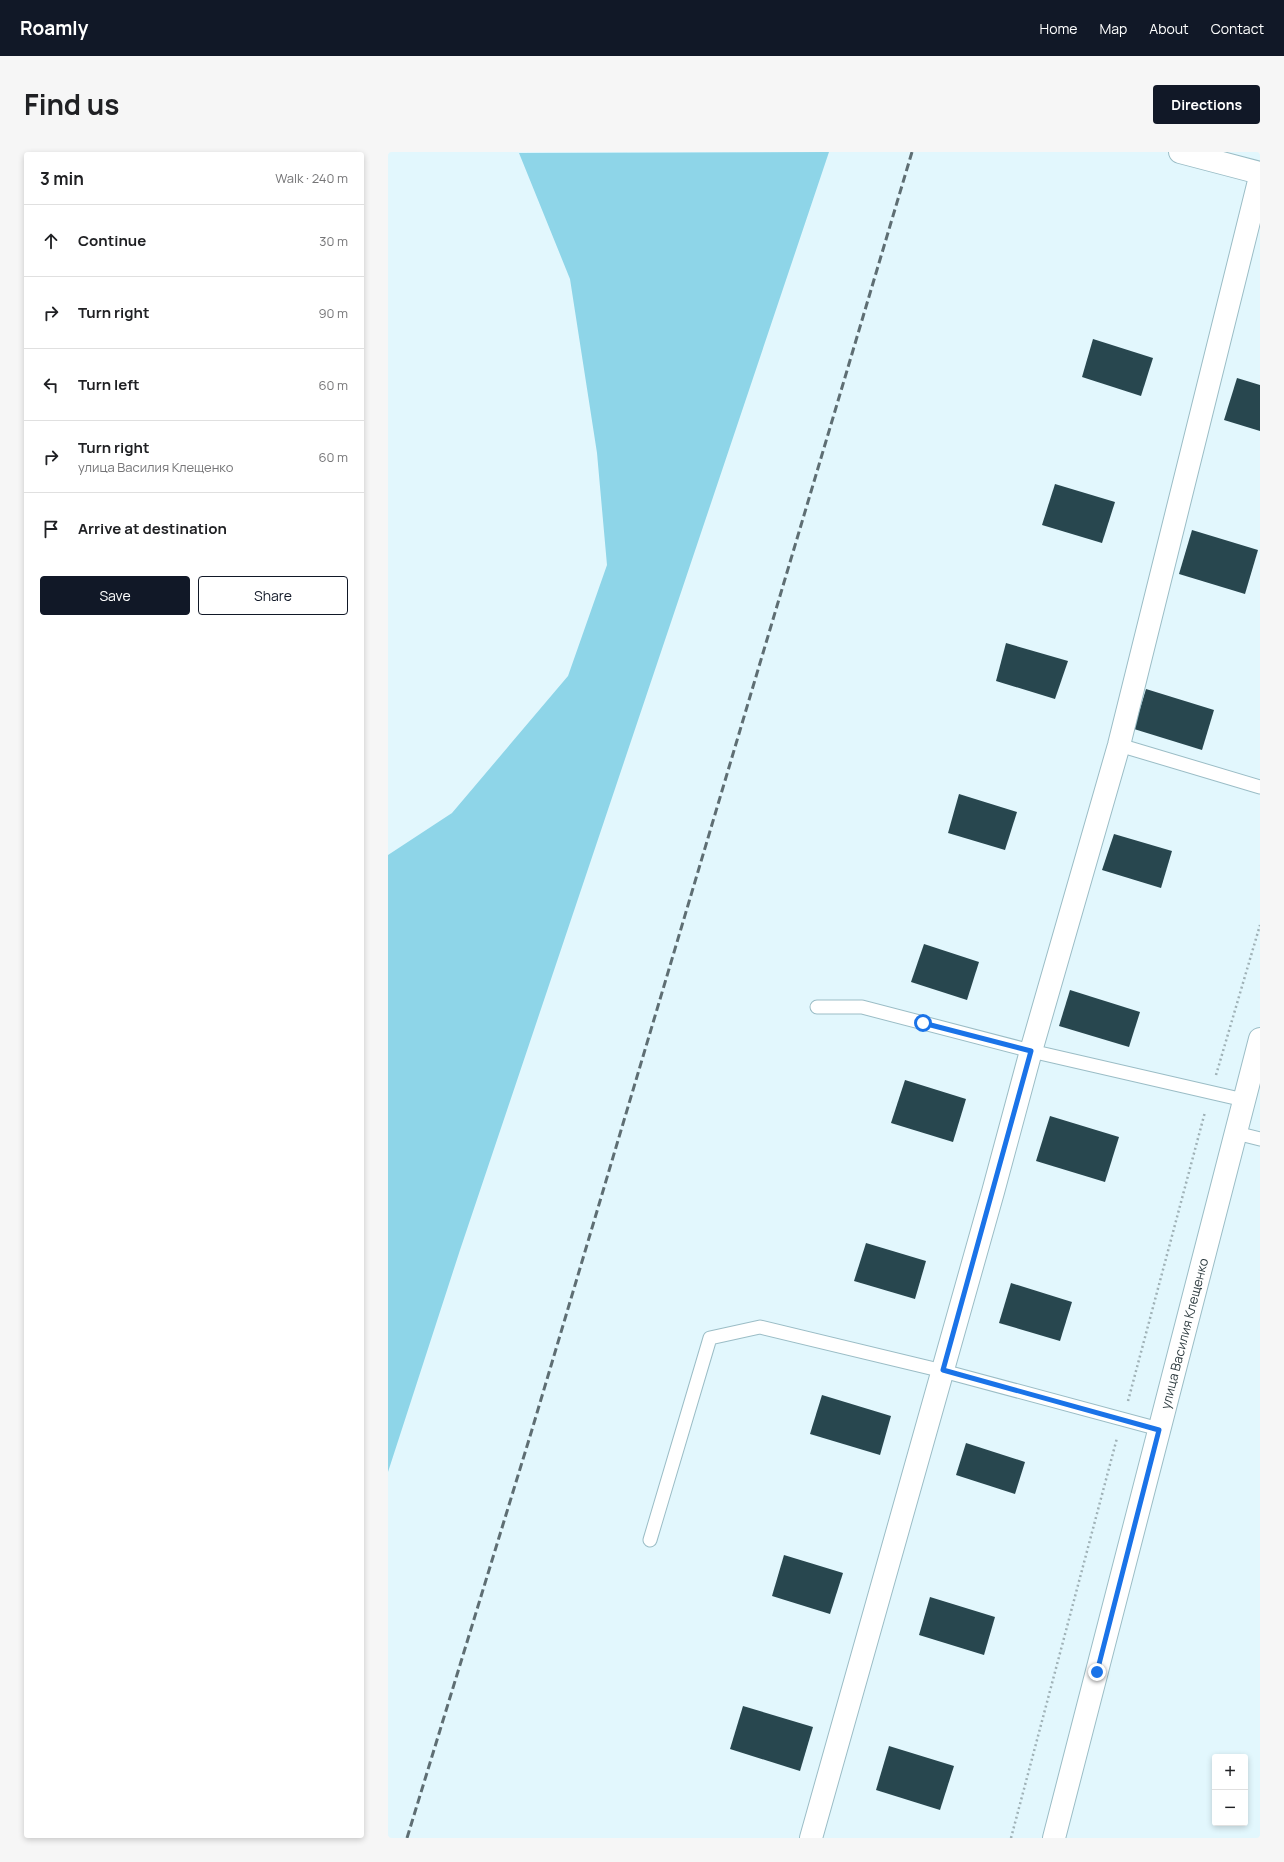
<!DOCTYPE html>
<html lang="en">
<head>
<meta charset="utf-8">
<style>
  body { margin:0; font-family:Manrope,sans-serif; background:#f6f6f6; color:#202124 }
  .controls { position:absolute; right:12px; bottom:12px; display:grid; overflow:hidden; border-radius:4px; box-shadow:0 2px 6px #0003 }
  .controls button { width:36px; height:36px; display:grid; place-items:center; padding:0; border:0; border-bottom:1px solid #e0e0e0; background:#fff; color:#202124; font:20px sans-serif }
  .stop { position:absolute; width:12px; height:12px; margin:-9px; border:3px solid #1a73e8; border-radius:50%; background:#fff }
  .stop.end { background:#1a73e8; border-color:#fff; box-shadow:0 1px 4px #0008 }
  .list { margin:0; padding:0; list-style:none }
  h2 { display:flex; justify-content:space-between; align-items:center; height:52px; margin:0; padding:0 16px; font-size:17px }
  h2 small { font-size:13px; font-weight:400; color:#757577 }
  .list li { display:grid; grid-template-columns:26px 1fr auto; gap:12px; align-items:center; box-sizing:border-box; height:72px; padding:0 16px; border-top:1px solid #e0e0e0 }
  .list b { display:block; font-size:15px; white-space:nowrap }
  .list p { margin:0; font-size:13px; white-space:nowrap; color:#757577 }
  .list em { font-size:13px; font-style:normal; color:#757577 }
  .actions { display:flex; gap:8px; padding:12px 16px }
  .actions a { flex:1; padding:9px 0; border:1px solid #111827; border-radius:4px; text-align:center; font-size:14px; color:#111827 }
  .actions .main { background:#111827; color:#fff }
  .icon { flex:none; width:22px; height:22px; fill:none; stroke:currentColor; stroke-width:2; stroke-linecap:round; stroke-linejoin:round }
  .map { position:relative; flex:none; width:872px; height:1686px; overflow:hidden; border-radius:4px }
  header { display:flex; align-items:center; gap:24px; box-sizing:border-box; height:56px; padding:0 20px; background:#111827; color:#fff }
  header strong { font-size:19px }
  nav { display:flex; gap:22px; margin-inline-start:auto; font-size:14px }
  .intro { display:flex; align-items:center; justify-content:space-between; box-sizing:border-box; height:96px; padding:0 24px }
  h1 { margin:0; font-size:28px }
  .button { padding:10px 18px; border-radius:4px; background:#111827; color:#fff; font-size:14px; font-weight:700 }
  main { display:flex; gap:24px; padding:0 24px }
  aside { flex:1; background:#fff; border-radius:4px; box-shadow:0 2px 6px #0003 }
  .map>svg:first-child { display:block }
</style>
</head>
<body>
<header>
<strong>Roamly</strong>
<nav><a>Home</a><a>Map</a><a>About</a><a>Contact</a></nav>
</header>
<div class="intro"><h1>Find us</h1><a class="button">Directions</a></div>
<main>
<aside>
<h2>3 min<small>Walk · 240 m</small></h2>
<ul class="list">
<li><svg class="icon" aria-label="ahead" viewBox="0 0 24 24"><path d="M12 20V5M6 11l6-6 6 6"/></svg><div><b>Continue</b></div><em>30 m</em></li>
<li><svg class="icon" aria-label="right" viewBox="0 0 24 24"><path d="M7 20v-9h11M14 6l5 5-5 5"/></svg><div><b>Turn right</b></div><em>90 m</em></li>
<li><svg class="icon" aria-label="left" viewBox="0 0 24 24"><path d="M17 20v-9H6M10 6l-5 5 5 5"/></svg><div><b>Turn left</b></div><em>60 m</em></li>
<li><svg class="icon" aria-label="right" viewBox="0 0 24 24"><path d="M7 20v-9h11M14 6l5 5-5 5"/></svg><div><b>Turn right</b><p>улица Василия Клещенко</p></div><em>60 m</em></li>
<li><svg class="icon" aria-label="arrive" viewBox="0 0 24 24"><path d="M6 21V4h12l-3 4 3 4H6"/></svg><div><b>Arrive at destination</b></div></li>
</ul>
<div class="actions"><a class="main">Save</a><a>Share</a></div>
</aside>
<div class="map">
<svg width="872" height="1686" viewBox="0 0 872 1686">
  <rect width="100%" height="100%" fill="#e2f7fd"/>
  <polygon fill="#8ed5e8" points="441,0 72,1098 0,1320 0,703 64,661 180,524 219,413 209,301 182,127 131,1"/>
  <g fill="#28474f">
    <polygon points="705,187 765,206 753,244 694,225"/>
    <polygon points="849,226 872,233 872,279 836,268"/>
    <polygon points="667,332 727,350 714,391 654,373"/>
    <polygon points="804,378 870,398 857,442 791,422"/>
    <polygon points="618,491 680,509 667,547 608,529"/>
    <polygon points="758,537 826,558 814,598 746,577"/>
    <polygon points="571,642 629,660 617,698 560,681"/>
    <polygon points="726,682 784,699 773,736 714,718"/>
    <polygon points="536,792 591,810 579,848 523,830"/>
    <polygon points="682,838 752,860 741,895 671,874"/>
    <polygon points="517,928 578,947 565,990 503,971"/>
    <polygon points="662,964 731,985 717,1030 648,1009"/>
    <polygon points="478,1091 538,1109 527,1147 466,1129"/>
    <polygon points="623,1131 684,1150 672,1189 611,1171"/>
    <polygon points="434,1243 503,1264 492,1303 422,1282"/>
    <polygon points="578,1291 637,1310 627,1342 568,1323"/>
    <polygon points="396,1403 455,1421 442,1462 384,1444"/>
    <polygon points="542,1445 607,1465 596,1503 531,1483"/>
    <polygon points="355,1554 425,1575 412,1619 342,1597"/>
    <polygon points="501,1594 566,1614 552,1658 488,1638"/>
  </g>
  <g fill="none" stroke-linecap="round" stroke-linejoin="round">
    <g stroke="#9bbdc6" stroke-width="15">
      <g id="service">
        <polyline points="731,593 872,635"/>
        <polyline points="429,855 474,855 643,899 856,948"/>
        <polyline points="848,981 872,987"/>
        <polyline points="262,1388 322,1186 372,1175 555,1219 771,1277"/>
      </g>
    </g>
    <g stroke="#9bbdc6" stroke-width="24">
      <polyline id="minor" points="423,1686 605,1040 643,899 731,593 872,25"/>
    </g>
    <g stroke="#9bbdc6" stroke-width="24">
      <g id="tertiary">
        <polyline points="792,0 872,21"/>
        <path id="s1" d="M666,1686L872,887"/>
      </g>
    </g>
    <g stroke="#9fb1b6" stroke-width="2.5" stroke-dasharray="2 3" stroke-linecap="butt">
      <polyline points="828,923 872,773"/>
      <polyline points="740,1249 817,960"/>
      <polyline points="623,1686 729,1286"/>
    </g>
    <use href="#service" stroke="#fff" stroke-width="13"/>
    <use href="#minor" stroke="#fff" stroke-width="22"/>
    <use href="#tertiary" stroke="#fff" stroke-width="22"/>
    <polyline stroke="#5e6e73" stroke-width="3" stroke-dasharray="8 4" stroke-linecap="butt" points="19,1686 143,1281 524,0"/>
  </g>
  <g fill="none" stroke-linecap="round" stroke-linejoin="round">
    <polyline stroke="#1a73e8" stroke-width="5" points="535,871 643,899 555,1218 771,1278 709,1520"/>
  </g>
  <g text-anchor="middle" stroke-width="4" stroke-linejoin="round" paint-order="stroke">
    <g font-size="13" fill="#2e3c40" stroke="#fff">
      <text dy="5" stroke="none"><textPath href="#s1" startOffset="521">улица Василия Клещенко</textPath></text>
    </g>
  </g>
</svg>
<div class="controls">
<button>+</button>
<button>−</button>
</div>
<div class="stop" style="left:535px;top:871px"></div>
<div class="stop end" style="left:709px;top:1520px"></div>
</div>
</main>
</body>
</html>
